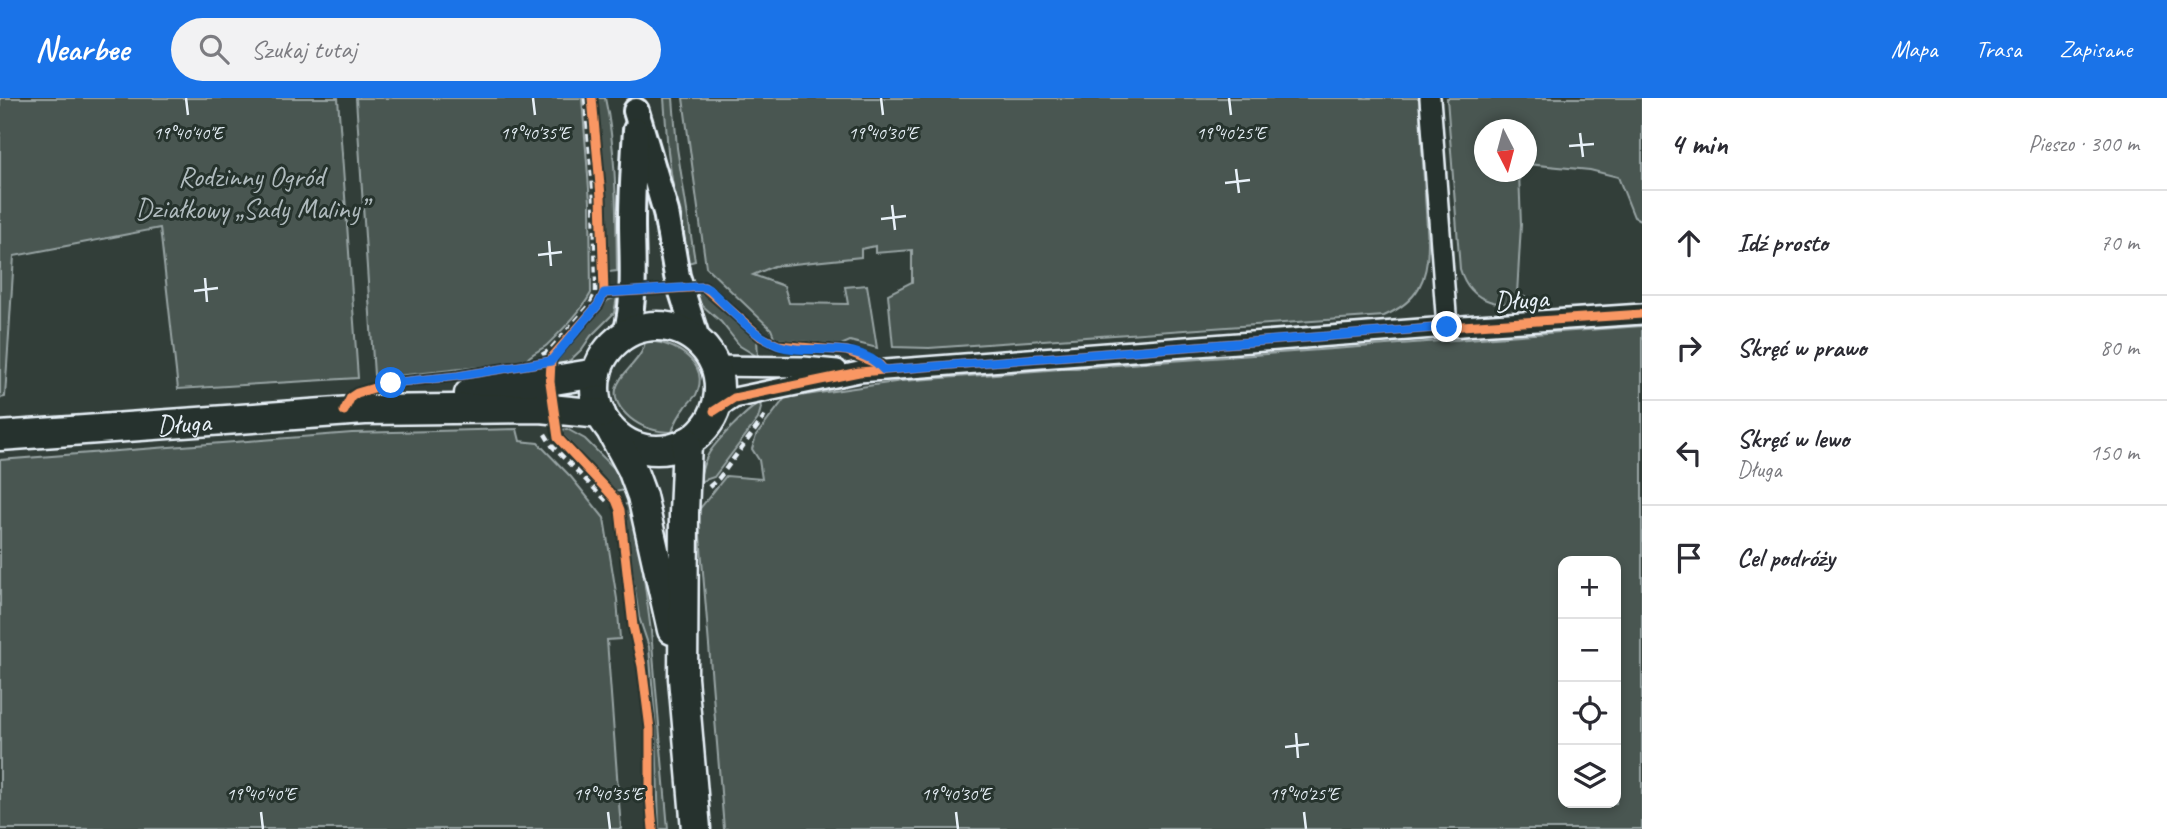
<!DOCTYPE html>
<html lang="pl">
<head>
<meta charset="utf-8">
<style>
  body { margin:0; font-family:Caveat,sans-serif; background:#f2f2f3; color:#2b2b33 }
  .controls { position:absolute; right:21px; bottom:21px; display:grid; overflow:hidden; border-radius:14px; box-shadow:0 4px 10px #0003 }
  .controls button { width:63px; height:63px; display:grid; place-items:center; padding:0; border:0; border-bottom:2px solid #e1e1e2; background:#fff; color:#2b2b33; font:35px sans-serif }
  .compass { position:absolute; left:1474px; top:21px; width:63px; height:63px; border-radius:50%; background:#fff; box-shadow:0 4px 10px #0003; rotate:174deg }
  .stop { position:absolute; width:21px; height:21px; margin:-16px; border:5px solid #1a73e8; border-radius:50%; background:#fff }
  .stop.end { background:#1a73e8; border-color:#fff; box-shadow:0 2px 7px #0008 }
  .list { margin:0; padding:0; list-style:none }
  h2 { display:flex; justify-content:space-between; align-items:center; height:91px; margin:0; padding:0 28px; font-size:30px }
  h2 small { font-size:23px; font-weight:400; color:#7c7c81 }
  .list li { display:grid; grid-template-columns:46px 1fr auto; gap:21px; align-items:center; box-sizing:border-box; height:105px; padding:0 28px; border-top:2px solid #e1e1e2 }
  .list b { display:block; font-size:26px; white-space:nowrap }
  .list p { margin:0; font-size:23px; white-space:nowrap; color:#7c7c81 }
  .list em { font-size:23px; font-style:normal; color:#7c7c81 }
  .icon { flex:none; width:38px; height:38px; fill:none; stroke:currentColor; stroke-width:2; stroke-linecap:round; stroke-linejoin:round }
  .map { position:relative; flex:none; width:1642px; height:731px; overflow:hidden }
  header { display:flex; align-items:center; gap:42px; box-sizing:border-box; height:98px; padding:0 35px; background:#1a73e8; color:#fff }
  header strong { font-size:33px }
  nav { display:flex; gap:38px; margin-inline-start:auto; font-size:24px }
  .search { width:490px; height:63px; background:#f2f2f3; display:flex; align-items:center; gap:18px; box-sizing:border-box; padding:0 24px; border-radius:38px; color:#7c7c81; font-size:26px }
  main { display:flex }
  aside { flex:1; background:#fff }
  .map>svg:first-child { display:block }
</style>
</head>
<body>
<header>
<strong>Nearbee</strong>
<div class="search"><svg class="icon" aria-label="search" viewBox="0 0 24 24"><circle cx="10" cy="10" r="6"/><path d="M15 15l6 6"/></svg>Szukaj tutaj</div>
<nav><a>Mapa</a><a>Trasa</a><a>Zapisane</a></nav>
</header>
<main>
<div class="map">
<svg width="1642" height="731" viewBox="0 0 1642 731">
  <rect width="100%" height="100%" fill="#323e39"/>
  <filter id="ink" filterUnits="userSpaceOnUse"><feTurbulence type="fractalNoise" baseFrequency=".0143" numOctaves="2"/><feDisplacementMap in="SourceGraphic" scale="14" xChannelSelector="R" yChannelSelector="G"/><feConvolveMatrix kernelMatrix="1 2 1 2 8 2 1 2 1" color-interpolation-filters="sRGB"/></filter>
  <g filter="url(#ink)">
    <g fill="#495651" stroke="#98a4a4" stroke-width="2" fill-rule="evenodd">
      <polygon points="0,0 338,0 358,280 178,291 160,130 14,158 5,299 0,300"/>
      <path d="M356,0H582L590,104L591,195C580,215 563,231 547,247C540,253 530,255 525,264L378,280L374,277Z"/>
      <path d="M596,0H605C617,53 616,119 617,173L609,174L607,172L606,111Z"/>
      <polygon points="664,0 673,0 677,50 695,163 684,166 668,54"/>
      <path d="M683,0H1419L1428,146C1428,182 1418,203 1384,218L929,250L893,249L888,196L912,184V152L875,155V148L861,151V159L774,168L753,177L784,188L789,205L848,206L845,189L867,187L877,250L850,243L841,247L775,241L771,231L706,169Z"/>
      <path d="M1447,0H1642V123L1634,119L1618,79L1590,72L1527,66L1526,32H1484V74H1519L1521,127L1517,196L1539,205C1506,207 1472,211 1460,171Z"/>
      <polygon points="690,191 706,195 757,241 758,259 740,248 721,224 695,201"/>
      <polygon points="617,199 614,215 591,238 582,251 562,270 555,273 557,258 608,202"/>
      <path d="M1642,228V731H724L698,413L726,378L762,381L759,362L752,351L756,338L785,300L902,283ZM1563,463H1616V705H1563Z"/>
      <path d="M645,243C672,243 712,264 696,297C693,301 688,305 685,310C679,317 675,325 672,334C656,334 642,330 630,320C591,286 643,270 645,243Z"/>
      <path d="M760,305L761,310L758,321L714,379L699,384C701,375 703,365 708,357C714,345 749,310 760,305Z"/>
      <polygon points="517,331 520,343 538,345 571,379 604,420 617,501 620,541 607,542 621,731 0,731 0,362 352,335"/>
      <polygon points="567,331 585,341 626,382 630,391 615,394 563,337 561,332"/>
      <polygon points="634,405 651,533 668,731 659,731 656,633 649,549 639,519 622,407"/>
    </g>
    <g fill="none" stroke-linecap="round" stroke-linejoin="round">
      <g stroke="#e8f1f8" stroke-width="24">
        <g id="minor">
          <polyline points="1430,0 1447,229"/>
          <polyline points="715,268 803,269 837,272"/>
          <polyline points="714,313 734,300 859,274 1447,229 1642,216"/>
        </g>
      </g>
      <g stroke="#e8f1f8" stroke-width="30">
        <g id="tertiary">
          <polyline points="636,13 666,114 677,178 698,244"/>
          <path d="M626,236C636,199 632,161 632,124C632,93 634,63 636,32"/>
        </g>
      </g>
      <g stroke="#e8f1f8" stroke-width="33">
        <g id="secondary">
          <circle cx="657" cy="290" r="62"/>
          <polyline points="469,296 597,275"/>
          <polyline points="612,334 632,371 642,398 672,532"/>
          <path id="s1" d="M0,338L365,312L540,310L601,316"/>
          <polyline points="687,344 684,415 683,580 696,731"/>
        </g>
      </g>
      <g stroke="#e8f1f8" stroke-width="4.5" stroke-dasharray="7 5" stroke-linecap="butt">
        <polyline points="585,0 594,99 596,184"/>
        <polyline points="542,257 550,252 590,207 596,194 596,184 604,183"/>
        <polyline points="545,336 553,349 609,405 617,402"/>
        <polyline points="709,389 719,380 763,321 765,316"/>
      </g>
      <use href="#minor" stroke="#26332d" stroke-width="19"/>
      <use href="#tertiary" stroke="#26332d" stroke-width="24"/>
      <use href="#secondary" stroke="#26332d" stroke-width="28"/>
      <g stroke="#26332d" stroke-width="13">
        <g id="cycleway">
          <polyline points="592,0 601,98 604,195 598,207 553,258 551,263 550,284 558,340 608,393 616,402 620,412 633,528 642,568 650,631 650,698 653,731"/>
          <polyline points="604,195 704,189 761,239 778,247 847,253 880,267 884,272"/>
          <polyline points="344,313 351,299 357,295 391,285 458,278 551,263"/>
          <polyline points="714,313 734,300 859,274 1447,229 1642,216"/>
        </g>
      </g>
      <use href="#cycleway" stroke="#f99763" stroke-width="9"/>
    </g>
  </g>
  <g fill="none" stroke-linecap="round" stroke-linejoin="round" filter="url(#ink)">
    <path stroke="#1a73e8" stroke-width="9" d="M391,285L458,278L551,263L598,207L604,195L695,189H704L710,192C730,211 751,236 777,247C808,259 856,239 884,272L1447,229"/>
  </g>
  <path fill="none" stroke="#e8f1f8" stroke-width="2.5" d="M186,0L188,17M533,0L535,17M881,0L883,17M1229,0L1231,17M1580,35L1583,59M1569,48L1594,46M1236,71L1239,95M1225,85L1250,82M892,107L895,132M881,121L906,118M549,143L551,168M538,157L562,154M205,180L207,204M194,193L218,190M1296,635L1298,660M1285,649L1309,646M261,714L263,731M608,714L610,731M956,714L958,731M1304,714L1306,731"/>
  <g text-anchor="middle" stroke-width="6" stroke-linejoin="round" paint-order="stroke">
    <g font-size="28" fill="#b0bbbe" stroke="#26332d">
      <text x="251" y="88">Rodzinny Ogród<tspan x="251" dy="32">Działkowy „Sady Maliny”</tspan></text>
    </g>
    <g font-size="28" fill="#e8f1f8" stroke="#26332d">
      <text transform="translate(1521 201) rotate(-4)" y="10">Długa</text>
      <text dy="10" stroke="none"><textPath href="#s1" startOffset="184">Długa</textPath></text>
    </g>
  </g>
  <g font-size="18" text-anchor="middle" fill="#e8f1f8" stroke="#26332d" stroke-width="6" stroke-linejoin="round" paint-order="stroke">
    <text x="188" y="41">19°40'40"E</text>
    <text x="535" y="41">19°40'35"E</text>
    <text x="883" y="41">19°40'30"E</text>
    <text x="1231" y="41">19°40'25"E</text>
    <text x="261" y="702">19°40'40"E</text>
    <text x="608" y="702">19°40'35"E</text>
    <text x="956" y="702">19°40'30"E</text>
    <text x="1304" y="702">19°40'25"E</text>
  </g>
</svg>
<div class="controls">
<button>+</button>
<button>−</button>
<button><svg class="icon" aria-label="locate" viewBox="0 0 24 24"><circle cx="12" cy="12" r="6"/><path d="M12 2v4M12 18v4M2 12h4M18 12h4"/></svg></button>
<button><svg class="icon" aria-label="layers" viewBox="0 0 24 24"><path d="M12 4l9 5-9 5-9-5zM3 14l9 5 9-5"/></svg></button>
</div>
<svg class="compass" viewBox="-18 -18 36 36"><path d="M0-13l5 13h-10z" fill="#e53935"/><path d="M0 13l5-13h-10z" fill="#7c7c81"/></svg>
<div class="stop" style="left:391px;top:285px"></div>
<div class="stop end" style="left:1447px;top:229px"></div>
</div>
<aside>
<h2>4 min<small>Pieszo · 300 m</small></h2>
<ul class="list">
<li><svg class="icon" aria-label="ahead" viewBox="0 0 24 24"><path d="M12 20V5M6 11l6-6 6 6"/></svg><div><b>Idź prosto</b></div><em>70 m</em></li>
<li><svg class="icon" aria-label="right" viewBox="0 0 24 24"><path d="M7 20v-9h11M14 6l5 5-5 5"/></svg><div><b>Skręć w prawo</b></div><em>80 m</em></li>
<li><svg class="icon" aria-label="left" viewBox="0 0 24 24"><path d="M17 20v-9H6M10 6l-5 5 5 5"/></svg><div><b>Skręć w lewo</b><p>Długa</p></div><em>150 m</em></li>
<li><svg class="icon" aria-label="arrive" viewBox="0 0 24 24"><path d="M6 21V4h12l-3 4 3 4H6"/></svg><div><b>Cel podróży</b></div></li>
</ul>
</aside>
</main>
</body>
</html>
